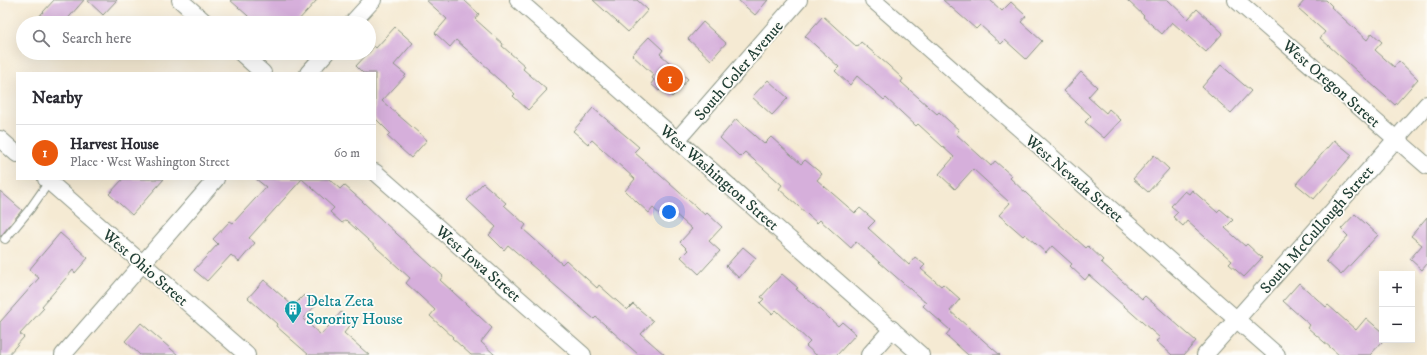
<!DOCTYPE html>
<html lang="en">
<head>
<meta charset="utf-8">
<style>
  body { margin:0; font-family:"IM FELL DW Pica",serif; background:#f7f7f7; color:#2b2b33 }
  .controls { position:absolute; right:12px; bottom:12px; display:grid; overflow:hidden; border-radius:0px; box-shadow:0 4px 16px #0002 }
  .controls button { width:36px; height:36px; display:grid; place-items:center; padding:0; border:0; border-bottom:1px solid #e1e1e2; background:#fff; color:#2b2b33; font:20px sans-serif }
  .you { position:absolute; left:669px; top:212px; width:14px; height:14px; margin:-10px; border:3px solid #fff; border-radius:50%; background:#1a73e8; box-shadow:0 0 0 6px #1a73e833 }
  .badge { display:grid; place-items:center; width:26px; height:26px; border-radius:50%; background:#ea580c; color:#fff; font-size:13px; font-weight:700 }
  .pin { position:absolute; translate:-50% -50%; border:2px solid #fff; box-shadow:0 1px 4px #0006 }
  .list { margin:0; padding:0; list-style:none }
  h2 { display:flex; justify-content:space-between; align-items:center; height:52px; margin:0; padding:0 16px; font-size:17px }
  h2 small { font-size:13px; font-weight:400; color:#7c7c81 }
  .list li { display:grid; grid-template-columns:26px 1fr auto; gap:12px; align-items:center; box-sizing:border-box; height:56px; padding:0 16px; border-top:1px solid #e1e1e2 }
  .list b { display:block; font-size:15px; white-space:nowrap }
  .list p { margin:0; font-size:13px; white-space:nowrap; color:#7c7c81 }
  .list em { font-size:13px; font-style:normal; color:#7c7c81 }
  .icon { flex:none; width:22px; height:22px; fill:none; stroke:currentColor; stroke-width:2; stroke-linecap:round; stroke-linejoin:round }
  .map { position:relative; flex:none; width:1427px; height:355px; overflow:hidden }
  .search { position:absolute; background:#fff; box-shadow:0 4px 16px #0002; left:16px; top:16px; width:360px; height:44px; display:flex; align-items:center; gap:10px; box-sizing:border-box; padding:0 14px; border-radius:22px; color:#7c7c81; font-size:15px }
  .panel { position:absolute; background:#fff; box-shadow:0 4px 16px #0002; left:16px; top:72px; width:360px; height:108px; border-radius:0px }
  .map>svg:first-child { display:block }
</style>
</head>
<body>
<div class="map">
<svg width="1427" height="355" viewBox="0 0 1427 355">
  <rect width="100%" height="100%" fill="#fdfcf7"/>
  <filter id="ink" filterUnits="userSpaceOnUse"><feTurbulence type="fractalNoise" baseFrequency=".025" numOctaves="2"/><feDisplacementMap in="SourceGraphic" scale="8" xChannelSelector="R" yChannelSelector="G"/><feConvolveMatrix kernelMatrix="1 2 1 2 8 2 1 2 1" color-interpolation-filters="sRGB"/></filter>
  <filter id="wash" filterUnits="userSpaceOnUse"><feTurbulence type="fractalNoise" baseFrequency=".012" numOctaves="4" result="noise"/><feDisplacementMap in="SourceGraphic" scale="16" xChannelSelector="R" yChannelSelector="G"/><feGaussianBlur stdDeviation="0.9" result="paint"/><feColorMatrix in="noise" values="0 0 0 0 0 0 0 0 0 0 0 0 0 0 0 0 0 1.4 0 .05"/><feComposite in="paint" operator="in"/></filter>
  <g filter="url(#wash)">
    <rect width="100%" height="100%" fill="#f5ead3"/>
    <g id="blocks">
      <g fill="#d6afdb">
        <polygon points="54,0 84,0 64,23 33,23"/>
        <polygon points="87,0 117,0 103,15"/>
        <polygon points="230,0 317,0 296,23 256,23"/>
        <polygon points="426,0 464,0 479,14 475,19 503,44 502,46 525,66 523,69 547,90 528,110 513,96 515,94 489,71 490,70 456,40 450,47 435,33 447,19"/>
        <polygon points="593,0 637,0 648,10 628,32"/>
        <polygon points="738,0 768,0 755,15"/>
        <polygon points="943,0 990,0 1002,11 1011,2 1026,16 1021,22 1042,41 1026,59 1005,40 1001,44 980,25 976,29"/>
        <polygon points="1127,0 1168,0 1188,19 1197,9 1223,33 1206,52 1172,22 1162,34 1143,17 1144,16"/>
        <polygon points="1305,0 1326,0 1332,6 1331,7 1367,40 1372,33 1382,42 1375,50 1394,67 1399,61 1418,79 1395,105 1320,38 1325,32 1298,8"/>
        <polygon points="823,16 857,47 861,42 888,65 903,79 901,82 937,114 939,112 959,130 956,134 991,166 995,161 1012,176 1010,178 1045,211 1086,248 1088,246 1103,260 1101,262 1142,299 1145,296 1196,341 1184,355 1172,355 1156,341 1160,338 1089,275 1085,280 1070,266 1072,264 1052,246 1046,253 1025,234 1023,236 999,215 1010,203 973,169 955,189 939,174 954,157 918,124 916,126 886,98 884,100 857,76 850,85 835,71 839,67 805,36"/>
        <polygon points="703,22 726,43 711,60 688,39"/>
        <polygon points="395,27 413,43 394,65 406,75 382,101 427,140 411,158 387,136 390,133 375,118 375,73 363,73 356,66 368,53 369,53 374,46 376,48"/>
        <polygon points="649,37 663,50 660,54 688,79 672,97 662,88 659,91 651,84 654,80 652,78 654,75 632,55"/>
        <polygon points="1221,65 1251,91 1231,113 1202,87"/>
        <polygon points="1081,72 1097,87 1088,97 1106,113 1109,109 1121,120 1104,138 1085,122 1091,116 1064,91"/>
        <polygon points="768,80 788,98 772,115 752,97"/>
        <polygon points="593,108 639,147 634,152 705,215 707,213 722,227 709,241 720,251 699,274 681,257 688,250 680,242 692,229 673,212 666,220 653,208 649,213 625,191 635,179 592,140 588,144 573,131"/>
        <polygon points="736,119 764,144 771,137 801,164 805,160 822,174 817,180 855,213 860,208 875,221 868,228 909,265 915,257 925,265 921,269 941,286 943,284 960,299 950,311 1000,355 968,355 946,335 950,330 923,306 926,303 856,242 851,248 820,220 817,223 779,189 782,185 745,152 740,157 720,138"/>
        <polygon points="1334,140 1352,155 1314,199 1296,184"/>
        <polygon points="1154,155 1169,169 1148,192 1133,179"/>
        <polygon points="123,179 164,179 132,215 109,194"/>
        <polygon points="256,179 302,179 249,238 255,243 239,262 231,255 207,281 194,270 218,244 213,239 230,221 233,223 266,187"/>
        <polygon points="302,179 329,179 340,189 344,185 362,201 385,223 443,276 440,280 492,328 481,342 495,355 471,355 452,338 453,337 430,316 435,310 406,283 410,278 346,220 342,223 330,212 334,208"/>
        <polygon points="483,183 506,203 504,205 526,225 523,229 562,264 566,260 597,288 599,285 627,310 633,304 653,321 641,334 665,355 639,355 596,317 594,319 508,245 504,250 489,235 496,227 467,200"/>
        <polygon points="1192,190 1217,212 1220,209 1233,220 1225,228 1245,246 1247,244 1262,258 1244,277 1229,264 1232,261 1187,221 1183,226 1173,217 1178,212 1171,206 1185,191 1189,194"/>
        <polygon points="0,191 22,210 0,237"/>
        <polygon points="1355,214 1378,235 1341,275 1326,261 1348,236 1341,229"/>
        <polygon points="1427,217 1427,264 1422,270 1410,259 1422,245 1411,236"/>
        <polygon points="60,233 88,258 75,273 73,270 42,306 44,308 20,334 24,337 8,355 0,355 0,322 39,278 29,270"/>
        <polygon points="743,247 756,258 739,278 726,266"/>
        <polygon points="782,274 798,288 796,289 838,326 842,322 856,334 837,355 816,355 806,346 810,342 776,310 772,314 760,303 764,299 761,297"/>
        <polygon points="264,280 293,306 304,295 316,305 303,319 321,335 341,312 353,322 344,333 369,355 309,355 276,326 277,324 248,298"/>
        <polygon points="1299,283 1326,307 1328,305 1356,330 1366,318 1382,332 1382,342 1370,355 1339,355 1308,328 1310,325 1283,301"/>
        <polygon points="141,323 178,355 140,355 125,341"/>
      </g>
    </g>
  </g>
  <g filter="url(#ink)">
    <use href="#blocks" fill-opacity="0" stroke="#8a9484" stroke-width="1"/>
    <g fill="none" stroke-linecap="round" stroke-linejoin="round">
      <g stroke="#8a9484" stroke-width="10">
        <polyline id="service" points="5,239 30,209 49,182"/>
      </g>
      <g stroke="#8a9484" stroke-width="18">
        <g id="minor">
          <polyline points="180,0 206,23"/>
          <polyline points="518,0 921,355"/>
          <polyline points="873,0 1277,355"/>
          <polyline points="1236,0 1427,166"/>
          <polyline points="352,23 373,0"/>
          <polyline points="241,53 263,73"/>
          <polyline points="308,73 326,53"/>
          <polyline points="0,139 17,154"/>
          <polyline points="677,140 799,0"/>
          <polyline points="375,172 583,355"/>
          <polyline points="46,179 247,355"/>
          <polyline points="63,355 216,179"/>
          <polyline points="869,355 892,329"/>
          <polyline points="1205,355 1427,104"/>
        </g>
      </g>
      <use href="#service" stroke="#fff" stroke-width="8"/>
      <use href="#minor" stroke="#fff" stroke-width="16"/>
    </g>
  </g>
  <defs>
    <g id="building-pin" transform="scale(0.9)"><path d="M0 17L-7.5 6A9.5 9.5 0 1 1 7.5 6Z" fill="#0f9aa8" stroke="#fdfcf7"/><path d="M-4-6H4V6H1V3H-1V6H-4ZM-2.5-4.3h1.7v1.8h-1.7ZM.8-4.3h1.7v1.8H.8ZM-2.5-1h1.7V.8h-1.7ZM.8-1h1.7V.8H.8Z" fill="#fff"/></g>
  </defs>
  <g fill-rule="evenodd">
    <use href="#building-pin" x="293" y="309"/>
  </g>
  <g text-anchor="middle" stroke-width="3.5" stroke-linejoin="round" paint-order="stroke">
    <g font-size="16" fill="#1f3d34" stroke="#fdfcf7">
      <text transform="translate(738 70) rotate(-49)" y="6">South Coler Avenue</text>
      <text transform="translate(1332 83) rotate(41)" y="6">West Oregon Street</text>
      <text transform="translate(720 177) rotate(41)" y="6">West Washington Street</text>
      <text transform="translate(1075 178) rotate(41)" y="6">West Nevada Street</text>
      <text transform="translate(1316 229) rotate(-49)" y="6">South McCullough Street</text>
      <text transform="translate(479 263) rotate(41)" y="6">West Iowa Street</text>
      <text transform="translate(146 267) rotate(41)" y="6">West Ohio Street</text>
    </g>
    <g font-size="16" fill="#0d838f" stroke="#fdfcf7" text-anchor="start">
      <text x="306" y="306">Delta Zeta<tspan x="306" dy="18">Sorority House</tspan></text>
    </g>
  </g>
</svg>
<div class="controls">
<button>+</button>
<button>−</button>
</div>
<div class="you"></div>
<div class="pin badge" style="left:670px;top:79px">1</div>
<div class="search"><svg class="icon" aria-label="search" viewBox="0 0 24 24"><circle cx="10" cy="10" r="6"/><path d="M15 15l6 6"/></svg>Search here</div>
<section class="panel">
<h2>Nearby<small></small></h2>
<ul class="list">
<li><span class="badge">1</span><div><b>Harvest House</b><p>Place · West Washington Street</p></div><em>60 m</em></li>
</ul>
</section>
</div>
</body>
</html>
